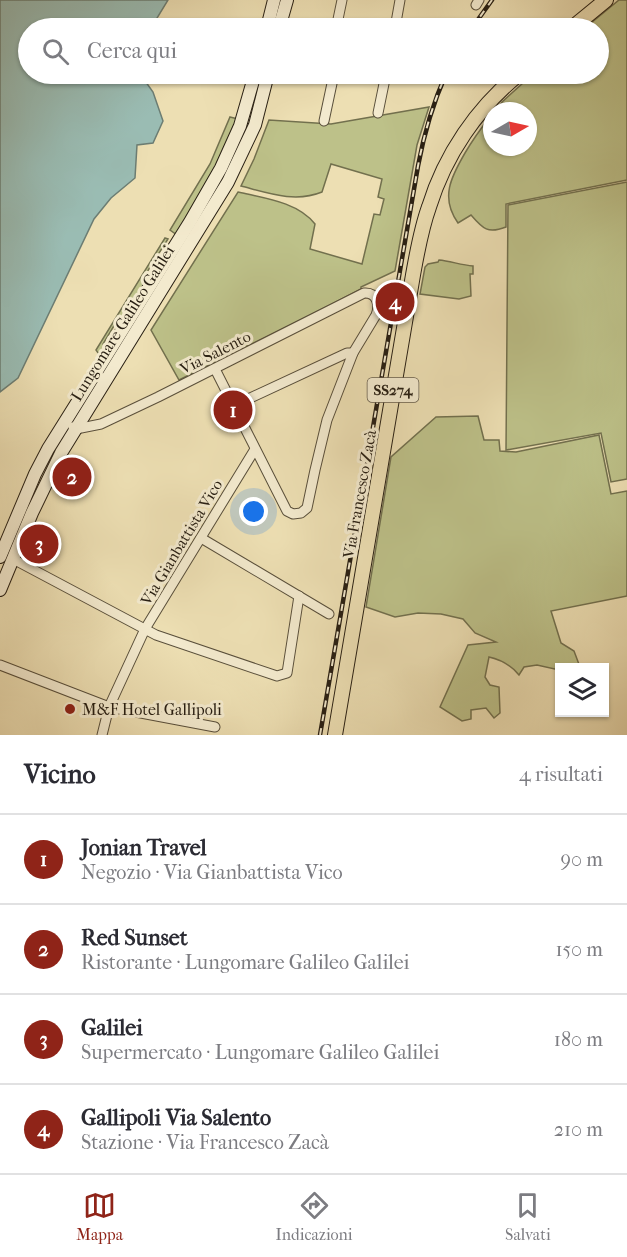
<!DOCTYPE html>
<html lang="it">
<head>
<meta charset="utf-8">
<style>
  body { margin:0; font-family:"IM FELL French Canon",serif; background:#f7f7f7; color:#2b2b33 }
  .controls { position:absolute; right:18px; bottom:18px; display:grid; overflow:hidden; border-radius:0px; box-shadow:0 2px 4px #0004 }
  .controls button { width:54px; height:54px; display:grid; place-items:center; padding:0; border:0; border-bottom:2px solid #e1e1e2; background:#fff; color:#2b2b33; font:30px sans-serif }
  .compass { position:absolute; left:483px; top:102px; width:54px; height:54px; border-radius:50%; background:#fff; box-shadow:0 2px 4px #0004; rotate:81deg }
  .you { position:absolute; left:254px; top:512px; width:21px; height:21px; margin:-15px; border:4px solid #fff; border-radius:50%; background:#1a73e8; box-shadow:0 0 0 9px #1a73e833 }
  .badge { display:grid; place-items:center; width:39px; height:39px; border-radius:50%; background:#8f2418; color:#fff; font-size:20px; font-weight:700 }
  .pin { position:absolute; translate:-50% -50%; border:3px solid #fff; box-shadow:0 2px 6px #0006 }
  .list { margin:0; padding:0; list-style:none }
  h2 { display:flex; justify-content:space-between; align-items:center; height:78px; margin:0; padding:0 24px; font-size:26px }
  h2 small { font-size:20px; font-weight:400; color:#7c7c81 }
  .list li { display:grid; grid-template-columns:39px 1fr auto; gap:18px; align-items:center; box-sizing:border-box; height:90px; padding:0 24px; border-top:2px solid #e1e1e2 }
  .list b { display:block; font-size:22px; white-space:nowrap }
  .list p { margin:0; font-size:20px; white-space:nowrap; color:#7c7c81 }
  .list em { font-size:20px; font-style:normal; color:#7c7c81 }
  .icon { flex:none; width:33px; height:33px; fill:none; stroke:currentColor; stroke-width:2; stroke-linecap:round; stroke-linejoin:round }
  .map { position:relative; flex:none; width:627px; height:735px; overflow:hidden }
  .search { position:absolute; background:#fff; box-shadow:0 2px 4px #0004; left:18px; right:18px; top:18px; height:66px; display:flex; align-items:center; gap:15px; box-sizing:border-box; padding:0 21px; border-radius:33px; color:#7c7c81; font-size:22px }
  .sheet { height:438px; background:#fff }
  nav { display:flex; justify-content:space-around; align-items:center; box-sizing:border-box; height:84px; border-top:2px solid #e1e1e2; background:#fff; font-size:16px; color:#7c7c81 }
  nav a { display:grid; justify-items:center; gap:3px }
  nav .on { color:#8f2418 }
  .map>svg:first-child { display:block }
</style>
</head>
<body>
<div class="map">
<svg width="627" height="735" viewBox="0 0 627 735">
  <rect width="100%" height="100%" fill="#eddfb3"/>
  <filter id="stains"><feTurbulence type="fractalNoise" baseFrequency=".00333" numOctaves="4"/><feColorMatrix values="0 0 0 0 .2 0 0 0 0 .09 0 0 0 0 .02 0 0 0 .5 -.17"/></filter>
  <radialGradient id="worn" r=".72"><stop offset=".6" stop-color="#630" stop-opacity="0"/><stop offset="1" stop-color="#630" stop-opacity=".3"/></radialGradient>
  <g fill="#bdc189" stroke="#72704e" stroke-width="1.5">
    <path d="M619,0H627V180L506,204V227C488,234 483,229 471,215L458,223C440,198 451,177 465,153C473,139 482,127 492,114V147H528V111H495L502,102L533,74H598V28H585Z"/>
    <path d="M429,107L417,145L395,271L361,287V289L338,301L179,380L151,330L238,192C264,198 298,202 315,224L310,249L362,264L374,214L380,215L384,199L378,197L382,179L331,164L322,192C295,203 268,193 241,186L254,159L269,120L331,124Z"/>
    <polygon points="230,117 238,119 224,153 177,235 170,230 210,164"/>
    <polygon points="627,182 627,479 611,482 601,433 506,450 508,205"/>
    <polygon points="165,238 168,239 147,272 150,278 124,319 118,319 103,344 105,349 101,357 96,350"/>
    <path d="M439,260C450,261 461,265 473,266V274H470L471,296L459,299L420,294L425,267L428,264L438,262Z"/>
    <path d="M478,416L484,440H499L500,451L516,452L599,435L611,494L627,491V596L551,611L561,643L574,651L580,667L560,668L559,670L537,665L524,667L519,675C511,665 502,660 489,657L485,677L490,685L499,687L500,713L494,718L486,708L471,710V719L462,721L440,707L468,645L496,642L475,633L463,619L441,614L418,613L395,617L366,607L391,457L436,417Z"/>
  </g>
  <polygon fill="#9abcb3" stroke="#6c7d73" stroke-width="1.5" points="0,0 168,0 151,28 28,28 28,74 143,74 143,78 153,92 163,121 153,143 137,145 135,178 111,198 94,219 18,378 0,392"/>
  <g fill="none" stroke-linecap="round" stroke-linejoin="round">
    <g stroke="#594f3b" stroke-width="11">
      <g id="minor">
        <polyline points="476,5 479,0"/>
        <polyline points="337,24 342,0"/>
        <polyline points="395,28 400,0"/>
        <polyline points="378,113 386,74"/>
        <polyline points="324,121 334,74"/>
        <polyline points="233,406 347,353 353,353"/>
        <path d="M73,427L76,429L101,424L158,397L364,293C377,292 380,305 376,315L353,353L327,420L315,470L307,508L301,513L293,514L287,511L215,369"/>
        <polyline points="201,538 329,614"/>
        <polyline points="13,559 156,635 277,676 287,673 299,596"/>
        <polyline points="0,665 109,707 215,727"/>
        <polyline points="102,735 109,707 145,629 255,449"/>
      </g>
    </g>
    <g stroke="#281f13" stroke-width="14">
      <g id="secondary">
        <polyline points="267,28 274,0"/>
        <polyline points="279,28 287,0"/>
        <polyline points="0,557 35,474 48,449 190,222 221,168 240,126 255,74"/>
        <polyline points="0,590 32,513 61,453 228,182 255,125 268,74"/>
      </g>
    </g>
    <g stroke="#281f13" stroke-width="16">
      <g id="primary">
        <polyline points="572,28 606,0"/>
        <path d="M335,735L413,275C417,253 421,229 429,207C445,155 477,108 519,74"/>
      </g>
    </g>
    <use href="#minor" stroke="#f3eace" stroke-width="9"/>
    <use href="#secondary" stroke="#f3eace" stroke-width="12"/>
    <use href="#primary" stroke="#eddfb3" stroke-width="14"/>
    <g stroke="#281f13" stroke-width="4.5">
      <g id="rail">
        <polyline points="472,28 492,0"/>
        <path d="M320,735L418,166C424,134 433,103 446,74"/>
      </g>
    </g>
    <use href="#rail" stroke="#f3eace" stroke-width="2" stroke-dasharray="7" stroke-linecap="butt"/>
  </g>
  <circle fill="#8f2418" stroke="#f3eace" stroke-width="2" cx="70" cy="709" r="6"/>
  <g text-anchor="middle" stroke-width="6" stroke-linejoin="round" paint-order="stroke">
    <rect fill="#f3eace" stroke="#655c4b" stroke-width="1.5" x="367.5" y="378" width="51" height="24" rx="4.5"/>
    <g font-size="15" font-weight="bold" fill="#281f13">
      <text x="393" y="395">SS274</text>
    </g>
    <g font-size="16" fill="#281f13" stroke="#f3eace">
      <text transform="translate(122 323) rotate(-58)" y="6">Lungomare Galileo Galilei</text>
      <text transform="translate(215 352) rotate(-27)" y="6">Via Salento</text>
      <text transform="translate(359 494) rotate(-80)" y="6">Via Francesco Zacà</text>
      <text transform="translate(181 542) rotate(-59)" y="6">Via Gianbattista Vico</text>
    </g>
    <g font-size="16" fill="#281f13" stroke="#f3eace" text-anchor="start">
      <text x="82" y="715">M&amp;F Hotel Gallipoli</text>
    </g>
  </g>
  <rect width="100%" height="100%" filter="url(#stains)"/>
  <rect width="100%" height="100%" fill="url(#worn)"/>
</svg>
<div class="controls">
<button><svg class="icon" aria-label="layers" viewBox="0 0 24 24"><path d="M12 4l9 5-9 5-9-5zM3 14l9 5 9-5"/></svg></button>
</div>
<svg class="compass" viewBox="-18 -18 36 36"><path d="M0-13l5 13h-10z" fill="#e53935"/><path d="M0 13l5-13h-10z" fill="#7c7c81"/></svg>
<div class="you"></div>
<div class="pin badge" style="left:233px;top:410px">1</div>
<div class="pin badge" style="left:72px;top:477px">2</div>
<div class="pin badge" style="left:39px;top:544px">3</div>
<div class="pin badge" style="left:395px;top:302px">4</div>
<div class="search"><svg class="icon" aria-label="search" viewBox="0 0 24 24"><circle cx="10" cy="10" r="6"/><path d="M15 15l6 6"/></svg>Cerca qui</div>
</div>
<section class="sheet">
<h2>Vicino<small>4 risultati</small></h2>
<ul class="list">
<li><span class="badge">1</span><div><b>Jonian Travel</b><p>Negozio · Via Gianbattista Vico</p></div><em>90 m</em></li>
<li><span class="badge">2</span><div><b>Red Sunset</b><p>Ristorante · Lungomare Galileo Galilei</p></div><em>150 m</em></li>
<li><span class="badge">3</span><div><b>Galilei</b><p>Supermercato · Lungomare Galileo Galilei</p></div><em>180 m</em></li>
<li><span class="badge">4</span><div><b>Gallipoli Via Salento</b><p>Stazione · Via Francesco Zacà</p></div><em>210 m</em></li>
</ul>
</section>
<nav>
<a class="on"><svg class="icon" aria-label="map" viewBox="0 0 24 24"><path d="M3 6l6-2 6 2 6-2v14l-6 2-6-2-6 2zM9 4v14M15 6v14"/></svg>Mappa</a>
<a><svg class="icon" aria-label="directions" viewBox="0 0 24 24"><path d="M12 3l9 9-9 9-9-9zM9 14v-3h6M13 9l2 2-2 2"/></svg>Indicazioni</a>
<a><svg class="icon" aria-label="saved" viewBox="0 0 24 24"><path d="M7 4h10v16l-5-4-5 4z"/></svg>Salvati</a>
</nav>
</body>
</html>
